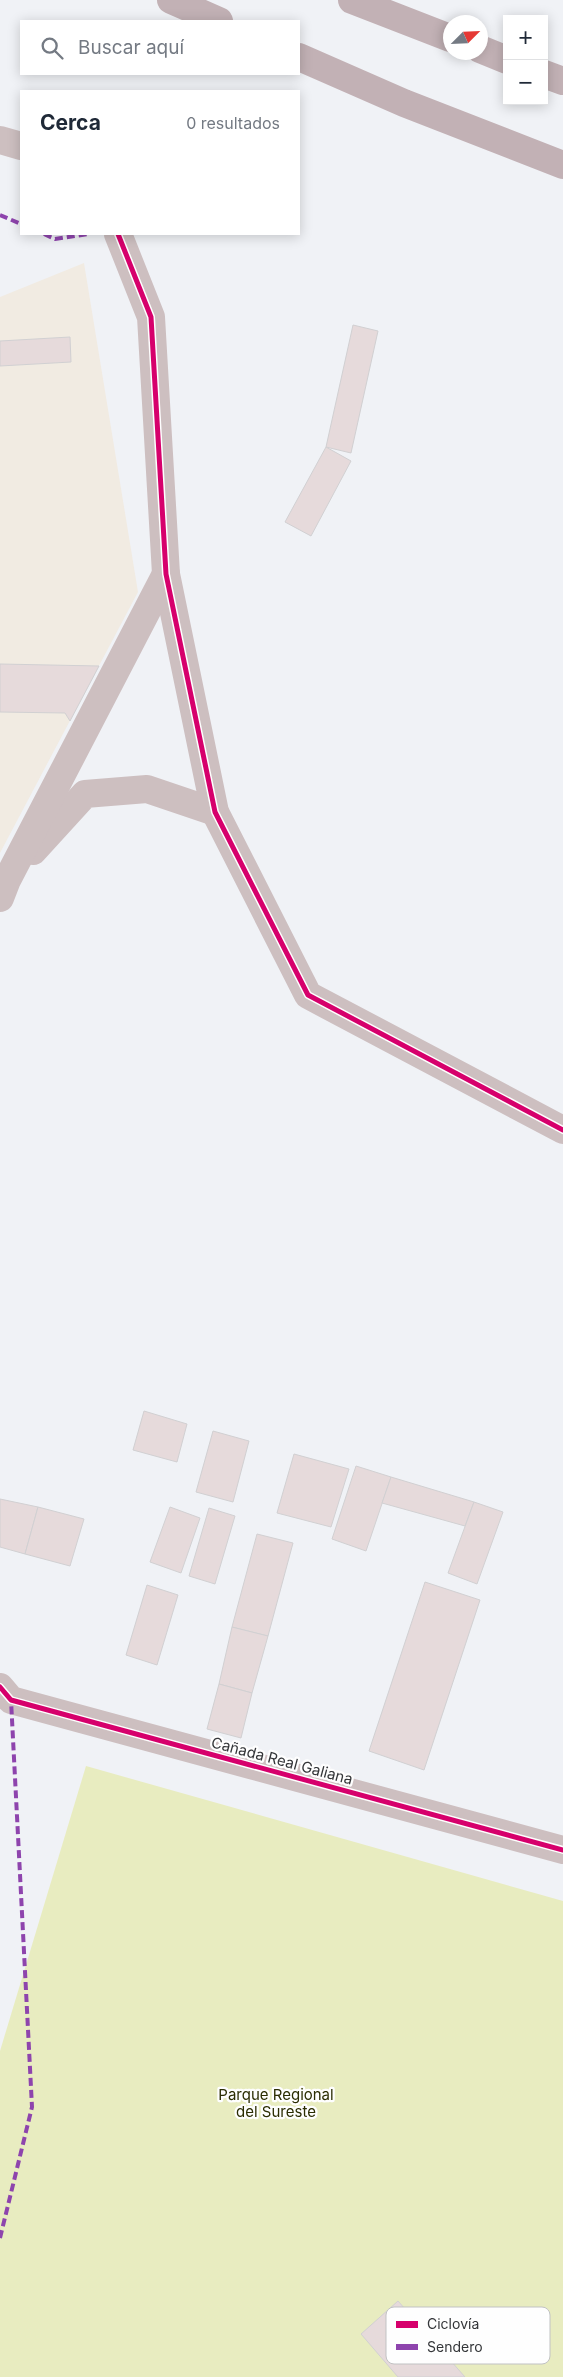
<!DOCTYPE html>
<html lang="es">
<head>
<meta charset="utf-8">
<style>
  body { margin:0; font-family:Inter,sans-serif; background:#f2f2f3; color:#1f2937 }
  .controls { position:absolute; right:15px; top:15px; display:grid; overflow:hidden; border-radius:0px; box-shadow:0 2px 12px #0003 }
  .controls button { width:45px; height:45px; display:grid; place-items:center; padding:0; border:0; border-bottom:1px solid #e0e1e3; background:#fff; color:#1f2937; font:25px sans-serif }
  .compass { position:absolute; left:443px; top:15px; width:45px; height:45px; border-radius:50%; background:#fff; box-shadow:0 2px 12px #0003; rotate:66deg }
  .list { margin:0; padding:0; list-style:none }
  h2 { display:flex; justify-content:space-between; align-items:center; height:65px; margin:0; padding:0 20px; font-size:21px }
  h2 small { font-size:16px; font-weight:400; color:#747a83 }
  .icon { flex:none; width:28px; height:28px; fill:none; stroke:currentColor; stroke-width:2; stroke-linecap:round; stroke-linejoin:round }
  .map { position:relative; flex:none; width:563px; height:2377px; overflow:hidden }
  .search { position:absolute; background:#fff; box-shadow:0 2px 12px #0003; left:20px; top:20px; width:280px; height:55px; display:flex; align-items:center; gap:12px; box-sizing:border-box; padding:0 18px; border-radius:0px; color:#747a83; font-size:19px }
  .panel { position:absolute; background:#fff; box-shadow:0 2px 12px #0003; left:20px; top:90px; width:280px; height:145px; border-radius:0px }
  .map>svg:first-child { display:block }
</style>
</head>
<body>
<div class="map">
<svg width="563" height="2377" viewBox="0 0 563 2377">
  <rect width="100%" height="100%" fill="#f0f2f6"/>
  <polygon fill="#f1ebe2" points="84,263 138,592 0,853 0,297"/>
  <polygon fill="#e8ecc0" points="86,1766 563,1901 563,2377 0,2377 0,2051"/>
  <g fill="#e6dadb" stroke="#d1d0d2">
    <polygon points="353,325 378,331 351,453 326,447"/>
    <polygon points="70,337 71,362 0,366 0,341"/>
    <polygon points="326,447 351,461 311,536 285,522"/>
    <polygon points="0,664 99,666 70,721 65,713 0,712"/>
    <polygon points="144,1411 187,1424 177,1462 133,1450"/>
    <polygon points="213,1431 249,1441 233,1502 196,1492"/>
    <polygon points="294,1454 349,1469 331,1527 277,1513"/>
    <polygon points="356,1466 391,1477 366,1551 332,1539"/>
    <polygon points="391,1477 474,1502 465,1526 382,1503"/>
    <polygon points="0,1499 38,1507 25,1554 0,1547"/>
    <polygon points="474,1502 503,1512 477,1584 448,1573"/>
    <polygon points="38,1507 84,1519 70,1566 25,1554"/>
    <polygon points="170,1507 200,1518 181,1573 150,1562"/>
    <polygon points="209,1508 235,1516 215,1584 189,1576"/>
    <polygon points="257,1534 293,1543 268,1636 232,1627"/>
    <polygon points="425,1582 480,1600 424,1770 369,1751"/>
    <polygon points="147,1585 178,1595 157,1665 126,1655"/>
    <polygon points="232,1627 268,1636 252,1693 219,1684"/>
    <polygon points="219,1684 252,1693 241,1738 207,1729"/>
    <polygon points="398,2301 465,2377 398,2377 361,2334"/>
  </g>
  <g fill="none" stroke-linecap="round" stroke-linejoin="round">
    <g stroke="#cdbfc0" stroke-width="28">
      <polyline points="0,140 21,146"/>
      <polyline points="118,234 151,317 166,574 215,812 308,995 563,1130"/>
      <polyline points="33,851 85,794 147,789 215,812"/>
      <polyline points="0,898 7,880 166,574"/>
      <polyline points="0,1687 11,1700 563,1850"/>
    </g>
    <g stroke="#c2b1b5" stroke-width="28">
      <polyline points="171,0 219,21"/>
      <polyline points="352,0 450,38"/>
      <polyline points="480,49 507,60"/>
      <polyline points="299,57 404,103 563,165"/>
      <polyline points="544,74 563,81"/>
    </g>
    <g stroke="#8e44ad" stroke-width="4" stroke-dasharray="8 4" stroke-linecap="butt">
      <polyline points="0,215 21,224"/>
      <polyline points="44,234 55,239 89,234"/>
      <polyline points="0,2238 32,2107 11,1700"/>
    </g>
    <g stroke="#fefefe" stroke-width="8">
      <g id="cycleway">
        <polyline points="118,234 151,317 166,574 215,812 308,995 563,1130"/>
        <polyline points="0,1687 11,1700 563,1850"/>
      </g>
    </g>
    <use href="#cycleway" stroke="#d6006c" stroke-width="5"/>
  </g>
  <g text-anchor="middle" stroke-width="4.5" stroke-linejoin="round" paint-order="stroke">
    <g font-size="15" fill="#343639" stroke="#fefefe">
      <text transform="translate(282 1761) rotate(15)" y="5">Cañada Real Galiana</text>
    </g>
    <g font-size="15" fill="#2b2d02" stroke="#fefefe">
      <text x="276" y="2100">Parque Regional<tspan x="276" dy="17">del Sureste</tspan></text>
    </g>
  </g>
  <rect x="386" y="2307" width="164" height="57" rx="8" fill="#fefefe" stroke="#c1c2c3" stroke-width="1"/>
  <rect x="396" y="2321" width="22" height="7" fill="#d6006c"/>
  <rect x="396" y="2344" width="22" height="6" fill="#8e44ad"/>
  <g font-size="14" fill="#343639">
    <text x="427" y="2329">Ciclovía</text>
    <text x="427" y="2352">Sendero</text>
  </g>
</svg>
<div class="controls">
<button>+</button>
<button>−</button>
</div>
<svg class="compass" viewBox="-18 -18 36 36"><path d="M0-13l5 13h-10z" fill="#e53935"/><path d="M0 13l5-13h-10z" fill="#747a83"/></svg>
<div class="search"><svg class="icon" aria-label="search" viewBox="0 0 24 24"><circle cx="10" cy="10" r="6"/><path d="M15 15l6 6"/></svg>Buscar aquí</div>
<section class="panel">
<h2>Cerca<small>0 resultados</small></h2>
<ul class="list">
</ul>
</section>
</div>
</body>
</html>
